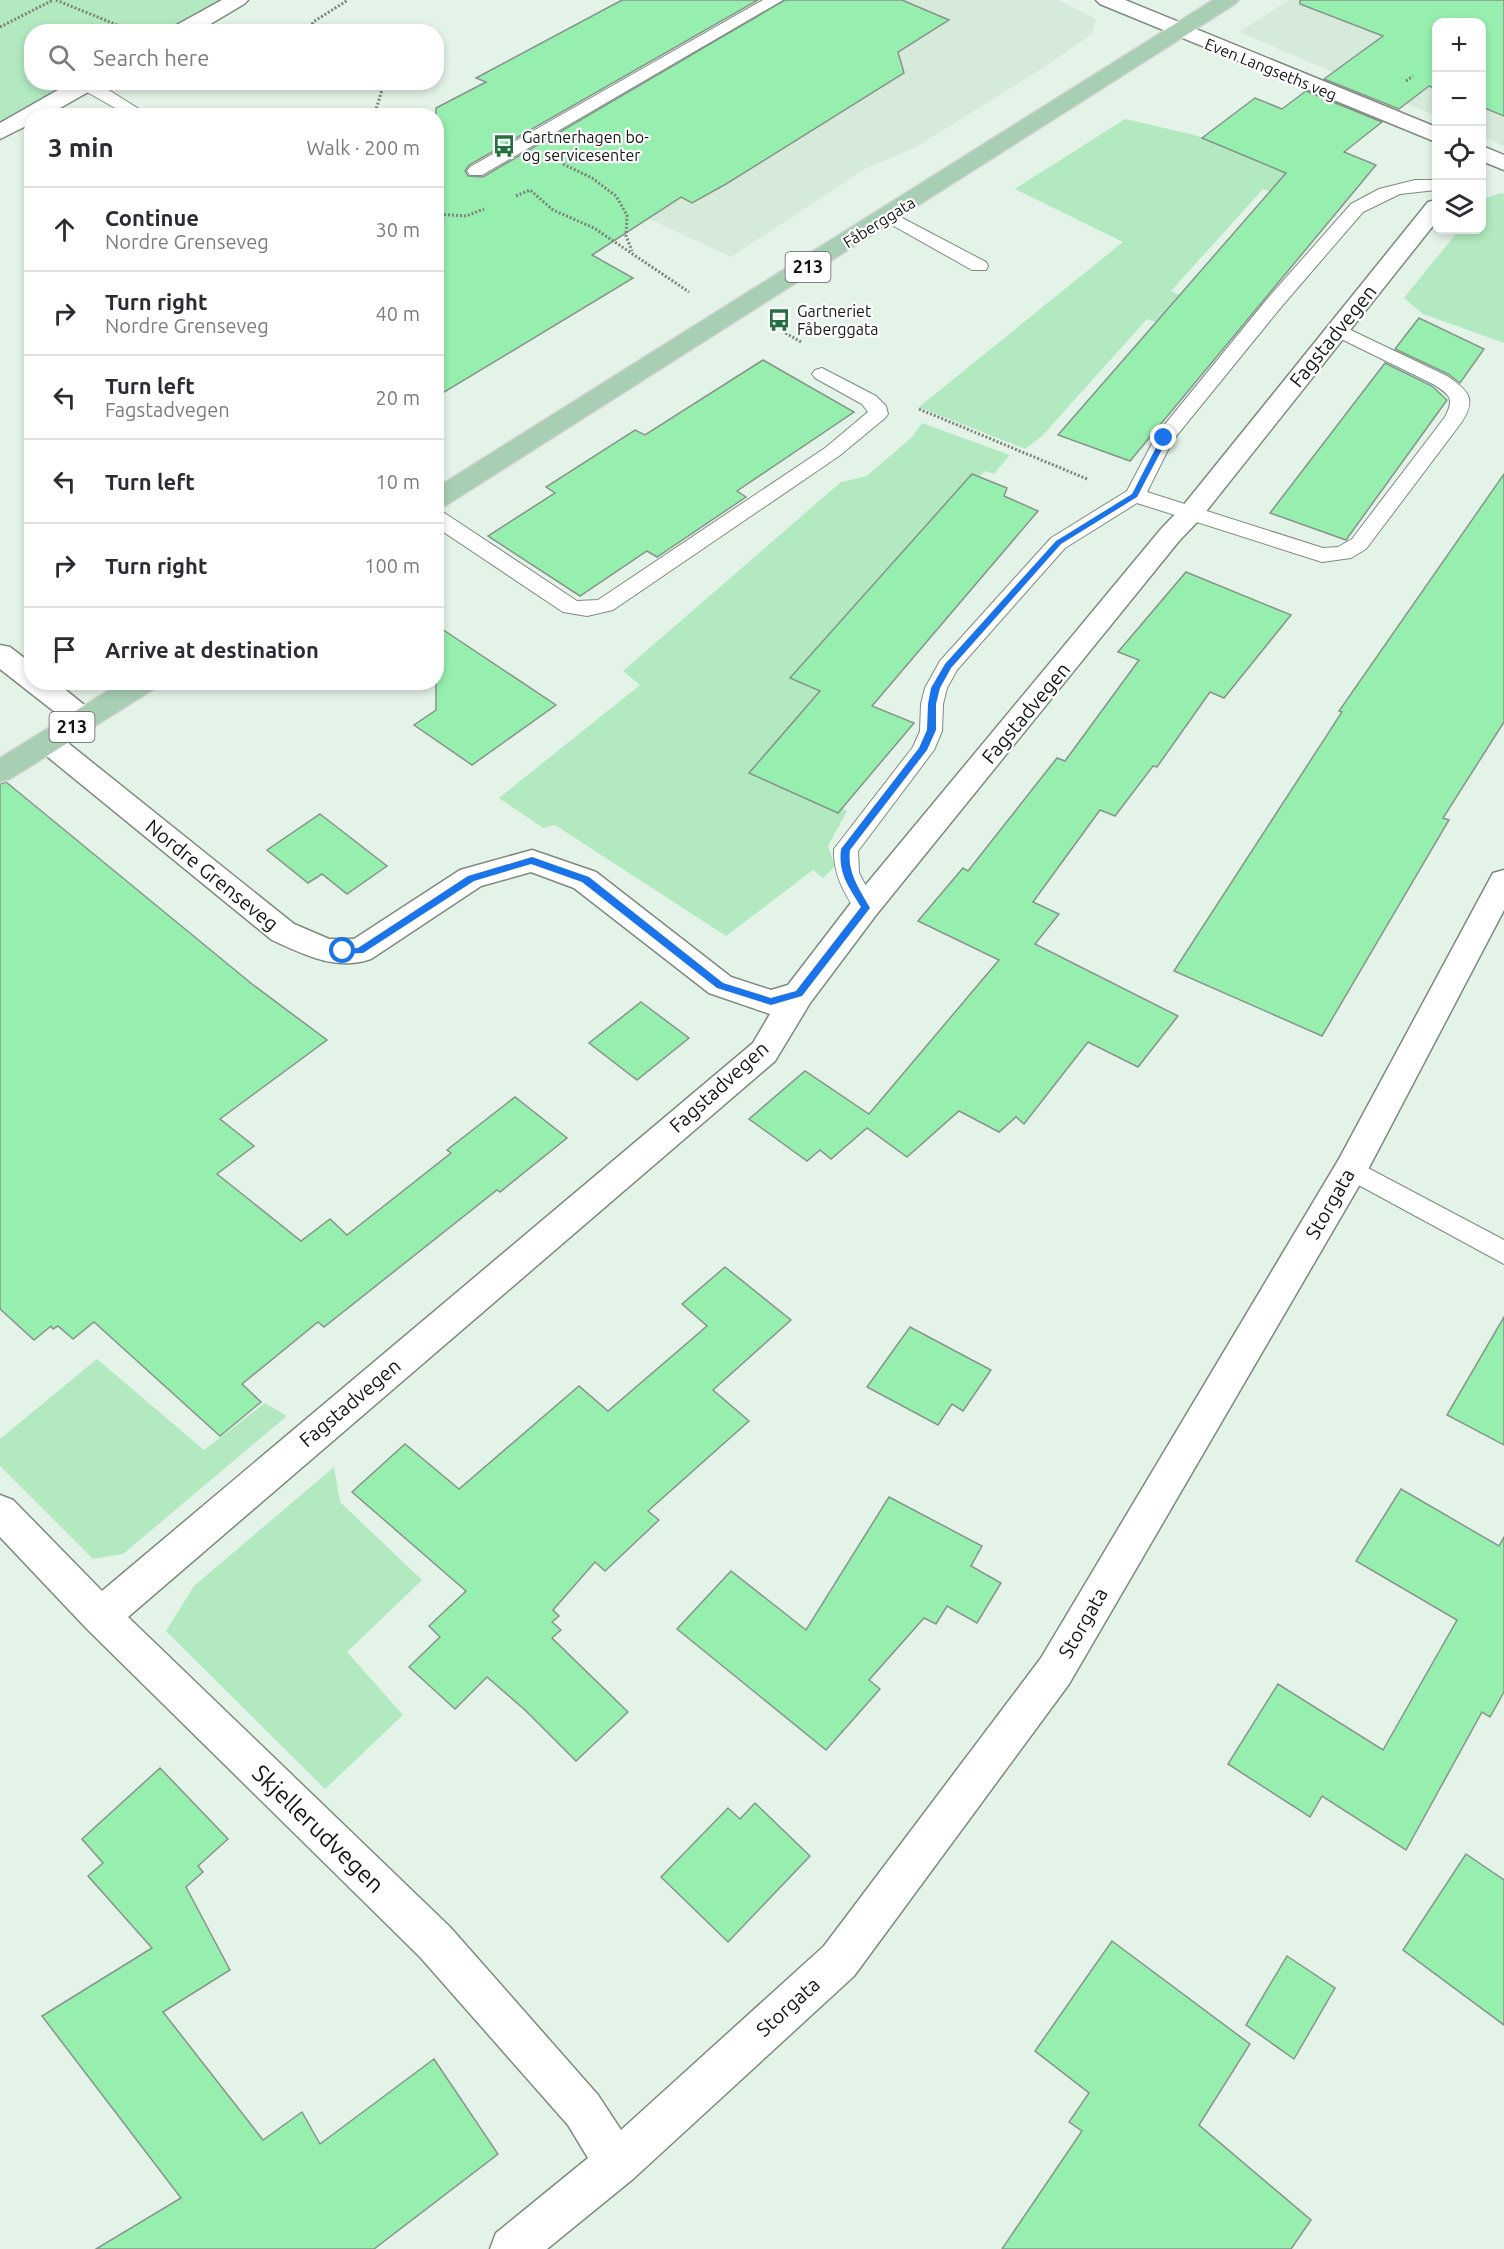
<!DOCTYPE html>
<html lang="en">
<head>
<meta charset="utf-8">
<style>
  body { margin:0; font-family:Ubuntu,sans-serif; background:#f7f7f7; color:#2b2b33 }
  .controls { position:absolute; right:18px; top:18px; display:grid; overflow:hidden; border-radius:12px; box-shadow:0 3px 9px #0003 }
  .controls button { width:54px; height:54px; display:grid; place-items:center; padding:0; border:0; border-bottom:2px solid #e1e1e2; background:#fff; color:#2b2b33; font:30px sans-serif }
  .stop { position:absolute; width:18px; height:18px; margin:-14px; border:4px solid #1a73e8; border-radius:50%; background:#fff }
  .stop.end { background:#1a73e8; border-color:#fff; box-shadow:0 2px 6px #0008 }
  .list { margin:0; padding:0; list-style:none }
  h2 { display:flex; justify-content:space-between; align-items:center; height:78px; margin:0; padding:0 24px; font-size:26px }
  h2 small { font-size:20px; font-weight:400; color:#7c7c81 }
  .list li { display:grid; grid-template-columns:39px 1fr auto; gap:18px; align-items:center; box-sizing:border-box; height:84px; padding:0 24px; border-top:2px solid #e1e1e2 }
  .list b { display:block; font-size:22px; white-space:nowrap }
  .list p { margin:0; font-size:20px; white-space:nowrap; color:#7c7c81 }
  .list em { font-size:20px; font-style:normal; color:#7c7c81 }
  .icon { flex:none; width:33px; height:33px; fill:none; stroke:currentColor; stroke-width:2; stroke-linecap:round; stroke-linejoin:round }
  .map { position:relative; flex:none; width:1504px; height:2249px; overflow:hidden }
  .search { position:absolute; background:#fff; box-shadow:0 3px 9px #0003; left:24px; top:24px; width:420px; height:66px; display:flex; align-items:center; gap:15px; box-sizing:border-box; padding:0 21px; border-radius:24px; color:#7c7c81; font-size:22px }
  .panel { position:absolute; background:#fff; box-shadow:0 3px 9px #0003; left:24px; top:108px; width:420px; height:582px; border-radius:24px }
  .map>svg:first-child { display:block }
</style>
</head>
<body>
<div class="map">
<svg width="1504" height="2249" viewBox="0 0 1504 2249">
  <rect width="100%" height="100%" fill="#e4f3e7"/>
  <g fill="#d5ead9">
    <polygon points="783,0 1058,0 1096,19 1092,34 1046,66 916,147 865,169 731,257 513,155"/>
    <polygon points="1289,0 1504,0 1504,146 1482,136 1482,22 1436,22 1436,116 1239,32"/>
  </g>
  <g fill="#b2e9c0">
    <polygon points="0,0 222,0 167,31 32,32 32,82 77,83 0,126"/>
    <polygon points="1125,119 1195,135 1222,146 1238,138 1312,171 1288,197 1263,189 1171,291 1185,297 1162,324 1147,319 1042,436 1025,449 919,407 1123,242 1015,189"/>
    <polygon points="1501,193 1504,194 1504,343 1423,314 1404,298 1459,230 1482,230 1482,199"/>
    <polygon points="922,423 1010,455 994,474 985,471 797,675 830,690 757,770 847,811 828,846 835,866 823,878 813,870 726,936 555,825 543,828 499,798 640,685 623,671 841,482 867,476 913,436"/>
    <polygon points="97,1359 204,1450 265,1403 287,1416 123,1554 93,1559 0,1466 0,1439"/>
    <polygon points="334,1467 340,1502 422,1580 347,1652 403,1715 325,1789 166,1631 194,1586"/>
  </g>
  <g fill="#97efaf" stroke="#87948a" stroke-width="1.5">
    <polygon points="622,0 758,0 469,165 465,171 468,176 483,177 785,0 902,0 949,20 898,52 904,73 726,184 692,203 681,197 592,255 633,278 436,397 436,108 486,82 476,78"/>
    <polygon points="1300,0 1504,0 1504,116 1482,107 1482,22 1437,22 1437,89 1429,86 1399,109 1324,79 1383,36 1300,4"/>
    <polygon points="1306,91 1382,122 1344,152 1376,165 1130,461 1058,435 1286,173 1202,138 1255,98 1282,109"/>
    <polygon points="1419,318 1484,349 1460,383 1448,374 1395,349"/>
    <polygon points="763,360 854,412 737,491 746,497 657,557 647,551 580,596 488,536 555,493 546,487 635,430 645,435"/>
    <polygon points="1385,363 1432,386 1447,400 1346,540 1270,513"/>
    <polygon points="972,474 1007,488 1004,496 1038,511 872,706 914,723 838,813 749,773 820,691 790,678"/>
    <polygon points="1504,474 1504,722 1443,818 1449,820 1322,1036 1174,971 1342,712 1339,711"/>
    <polygon points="1186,572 1291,615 1224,698 1210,692 1157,767 1153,766 1115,816 1100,810 1033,902 1059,914 1035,944 1178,1016 1138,1067 1088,1042 1024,1124 1016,1117 999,1132 959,1111 907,1157 867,1128 831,1159 820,1150 807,1161 749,1119 805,1071 869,1114 999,960 918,921 963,868 968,871 1057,758 1065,761 1139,660 1118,652"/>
    <polygon points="436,625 556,705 472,765 414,725 436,710"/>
    <polygon points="6,782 252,984 327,1040 220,1119 254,1146 217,1174 301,1241 330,1219 347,1235 451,1153 447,1150 515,1097 567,1138 500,1192 497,1190 324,1327 318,1322 242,1384 261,1402 220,1436 94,1322 73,1339 58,1326 53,1329 51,1326 34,1340 0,1309 0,784"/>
    <polygon points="320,814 387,866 347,894 322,874 308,883 267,850"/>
    <polygon points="641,1002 689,1038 637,1080 589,1043"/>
    <polygon points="725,1267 791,1320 713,1390 749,1421 648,1511 659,1520 605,1571 595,1562 553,1610 559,1616 552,1622 561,1630 552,1638 628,1712 576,1761 525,1710 487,1677 455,1709 409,1667 440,1637 429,1626 466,1591 352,1492 405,1444 459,1489 579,1386 608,1411 707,1326 682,1304"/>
    <polygon points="1504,1317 1504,1445 1447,1415"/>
    <polygon points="910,1327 991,1370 963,1411 952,1404 938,1425 867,1387"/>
    <polygon points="1401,1489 1499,1546 1504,1537 1504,1692 1490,1717 1482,1712 1406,1850 1322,1796 1310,1817 1228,1764 1278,1684 1383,1750 1457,1620 1356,1561"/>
    <polygon points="889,1497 982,1546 971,1566 1001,1583 977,1623 947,1606 936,1624 924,1618 869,1680 880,1689 826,1750 677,1629 731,1571 806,1630"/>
    <polygon points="160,1768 228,1839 198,1866 203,1872 186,1887 230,1970 163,2012 263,2140 302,2112 320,2144 434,2059 498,2154 374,2249 96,2249 181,2198 42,2016 152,1948 88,1876 103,1863 82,1839"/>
    <polygon points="755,1803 810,1856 728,1942 661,1877 728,1808 740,1819"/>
    <polygon points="1466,1854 1504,1880 1504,2025 1403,1950"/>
    <polygon points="1112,1941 1250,2044 1199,2125 1311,2220 1291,2249 1002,2249 1082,2131 1069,2122 1089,2093 1035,2051"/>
    <polygon points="1287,1956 1335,1988 1294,2059 1246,2025"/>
  </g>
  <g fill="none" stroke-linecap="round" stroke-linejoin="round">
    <g stroke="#7d8a80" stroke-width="2">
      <g id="lane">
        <polygon points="763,0 783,0 482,175 470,175 467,171 470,167"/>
        <polygon points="79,82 96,82 150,116 129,116 80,88"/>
        <path d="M1415,180H1436V190L1400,194L1363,212L1282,306L1173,440L1147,492L1323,548L1338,547L1352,539L1445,417C1455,398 1450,395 1433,384L1331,334L1329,330L1331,326L1338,324L1447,376C1469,391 1477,399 1461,423L1366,549L1351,558L1322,562L1137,503L1065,548L957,670L947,688L943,704L942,731L934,750L858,851L859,873L877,907L873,913L865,916L857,913C844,892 833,874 834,849L913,747L920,731L921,704L925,688L940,661L1051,538L1127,491L1157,434L1268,298L1351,204L1379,189Z"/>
        <polygon points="889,211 986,262 988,266 986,270 972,270 883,220 880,216 883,212"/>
        <polygon points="822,368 876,396 886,406 888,414 885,418 839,456 613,610 587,616 563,612 436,527 436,511 443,512 577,601 598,600 825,448 868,412 862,404 815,378 812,374 815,370"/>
        <polygon points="1351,1159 1504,1240 1504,1264 1342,1176 1338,1169 1342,1162"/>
      </g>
    </g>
    <g stroke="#7d8a80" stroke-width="3">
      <g id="street">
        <polygon points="222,0 248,0 244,4 197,32 171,32 173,27"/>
        <polygon points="1096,0 1125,0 1436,127 1436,142 1100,4"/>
        <polygon points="72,82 100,82 97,87 46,116 32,116 32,123 0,139 0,123"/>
        <polygon points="1482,146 1504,155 1504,170 1482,161"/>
        <path d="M1436,200V222L1200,519L1179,541L876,915L810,1003L775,1061L128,1617L450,1927L598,2095L621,2130L824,1946L1041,1658L1339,1159L1493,873L1504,870V910L1363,1179L1069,1684L854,1976L633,2179L547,2249H490L496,2233L588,2158L568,2125L420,1957L87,1629L0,1537V1495L13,1500L102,1591L753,1043L770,1014L709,993L574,888L531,872L481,886L371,959C335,971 305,955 272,940L38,749L34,742L38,735L48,732L58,735L294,924L329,939H354L460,870L532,850L596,872L731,977L771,990L788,985L854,899L1161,529L1182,507L1428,202Z"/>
        <polygon points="0,645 10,647 32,664 32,682 56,682 94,713 98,720 94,727 84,730 74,727 0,669"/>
      </g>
    </g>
    <g stroke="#d5d5d5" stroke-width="3">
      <g id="primary">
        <polygon points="1213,0 1239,0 1235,4 445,506 436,508 436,488"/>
        <polygon points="122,682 158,682 154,689 10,779 0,782 0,758"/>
      </g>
    </g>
    <g stroke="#7a847c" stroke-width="3" stroke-dasharray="2 2" stroke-linecap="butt">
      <polyline points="56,0 134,32"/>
      <polyline points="0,27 53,0"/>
      <polyline points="310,32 313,22 348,0"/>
      <polyline points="1406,81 1413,76"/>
      <polyline points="374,116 382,90 375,82"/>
      <polyline points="563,164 592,178 616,196 627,215 626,236 632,251"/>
      <polyline points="516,196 530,190 553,210 594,228 689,292"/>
      <polyline points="436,214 466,216 484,209"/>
      <polyline points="782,331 801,342"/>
      <polyline points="919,409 1087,479"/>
    </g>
    <use href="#lane" fill="#fff" fill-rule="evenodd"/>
    <use href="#street" fill="#fff" fill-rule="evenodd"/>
    <use href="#primary" fill="#a8cfb3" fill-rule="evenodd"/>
  </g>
  <path fill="#1a73e8" d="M1164,436L1168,438L1137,497L1061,544L951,668L940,688L936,704V730L927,750L850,850C847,873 859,888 870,908L802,996L771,1005L717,988L582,882L531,864L474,881L363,953L340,954V949L358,948L468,876L532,857L589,877L723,983L771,998L796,991L861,907C849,887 838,874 841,849L919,748L927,730L928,704L931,688L945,664L1056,541L1132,494L1161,438Z"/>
  <defs>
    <g id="bus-bare" transform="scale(1.8)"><path d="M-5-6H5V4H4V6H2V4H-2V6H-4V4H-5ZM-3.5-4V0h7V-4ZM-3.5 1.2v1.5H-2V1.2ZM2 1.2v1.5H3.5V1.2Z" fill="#247140" stroke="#fff" stroke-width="2.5" paint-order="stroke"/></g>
  </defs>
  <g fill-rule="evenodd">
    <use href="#bus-bare" x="504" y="146"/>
    <use href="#bus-bare" x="779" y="320"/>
  </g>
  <g text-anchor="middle" stroke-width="4.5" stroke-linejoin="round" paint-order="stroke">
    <g font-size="16" fill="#131814" stroke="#fff">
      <text transform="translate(1271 69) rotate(22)" y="6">Even Langseths veg</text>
      <text transform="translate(879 222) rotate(-32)" y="6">Fåberggata</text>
    </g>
    <g font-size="16" fill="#131814" stroke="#fff" text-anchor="start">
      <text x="522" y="143">Gartnerhagen bo-<tspan x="522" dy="18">og servicesenter</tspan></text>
      <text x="797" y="317">Gartneriet<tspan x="797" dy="18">Fåberggata</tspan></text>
    </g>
    <g fill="#fff" stroke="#5a5d5a" stroke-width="1.5">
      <rect x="785.5" y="252" width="45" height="30" rx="4.5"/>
      <rect x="49.5" y="712" width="45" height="30" rx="4.5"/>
    </g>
    <g font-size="18" font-weight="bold" fill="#131814">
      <text x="808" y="273">213</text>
      <text x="72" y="733">213</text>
    </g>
    <g font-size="20" fill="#131814" stroke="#fff">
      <text transform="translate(1333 336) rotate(-51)" y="7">Fagstadvegen</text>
      <text transform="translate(1026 713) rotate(-50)" y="7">Fagstadvegen</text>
      <text transform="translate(212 875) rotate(39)" y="7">Nordre Grenseveg</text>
      <text transform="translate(719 1087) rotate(-42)" y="7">Fagstadvegen</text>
      <text transform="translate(1330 1204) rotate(-60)" y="7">Storgata</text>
      <text transform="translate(350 1403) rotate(-40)" y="7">Fagstadvegen</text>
      <text transform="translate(1083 1623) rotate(-60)" y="7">Storgata</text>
      <text transform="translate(788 2007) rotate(-42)" y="7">Storgata</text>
    </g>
    <g font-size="24" fill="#131814" stroke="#fff">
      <text transform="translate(318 1829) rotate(44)" y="8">Skjellerudvegen</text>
    </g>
  </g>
</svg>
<div class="controls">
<button>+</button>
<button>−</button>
<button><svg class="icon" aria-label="locate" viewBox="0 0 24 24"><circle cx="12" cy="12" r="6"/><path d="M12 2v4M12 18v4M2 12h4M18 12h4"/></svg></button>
<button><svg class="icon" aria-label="layers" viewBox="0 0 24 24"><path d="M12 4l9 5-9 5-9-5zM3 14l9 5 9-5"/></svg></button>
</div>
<div class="stop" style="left:343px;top:951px"></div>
<div class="stop end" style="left:1164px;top:438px"></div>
<div class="search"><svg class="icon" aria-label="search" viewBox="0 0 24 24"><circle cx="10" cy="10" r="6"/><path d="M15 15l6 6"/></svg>Search here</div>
<section class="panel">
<h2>3 min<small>Walk · 200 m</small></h2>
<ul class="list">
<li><svg class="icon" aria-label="ahead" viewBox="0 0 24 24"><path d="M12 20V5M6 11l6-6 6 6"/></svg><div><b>Continue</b><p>Nordre Grenseveg</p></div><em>30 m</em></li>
<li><svg class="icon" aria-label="right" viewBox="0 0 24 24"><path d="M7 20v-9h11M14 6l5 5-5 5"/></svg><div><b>Turn right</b><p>Nordre Grenseveg</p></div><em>40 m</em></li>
<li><svg class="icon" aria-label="left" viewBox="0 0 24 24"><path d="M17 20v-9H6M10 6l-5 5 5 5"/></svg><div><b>Turn left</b><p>Fagstadvegen</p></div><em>20 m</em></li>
<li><svg class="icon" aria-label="left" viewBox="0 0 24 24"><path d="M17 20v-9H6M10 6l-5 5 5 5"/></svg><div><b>Turn left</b></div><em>10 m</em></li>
<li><svg class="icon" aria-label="right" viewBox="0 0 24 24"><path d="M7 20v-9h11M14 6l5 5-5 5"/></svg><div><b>Turn right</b></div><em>100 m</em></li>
<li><svg class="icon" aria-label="arrive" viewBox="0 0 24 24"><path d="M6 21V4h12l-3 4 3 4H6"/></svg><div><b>Arrive at destination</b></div></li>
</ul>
</section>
</div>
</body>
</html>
